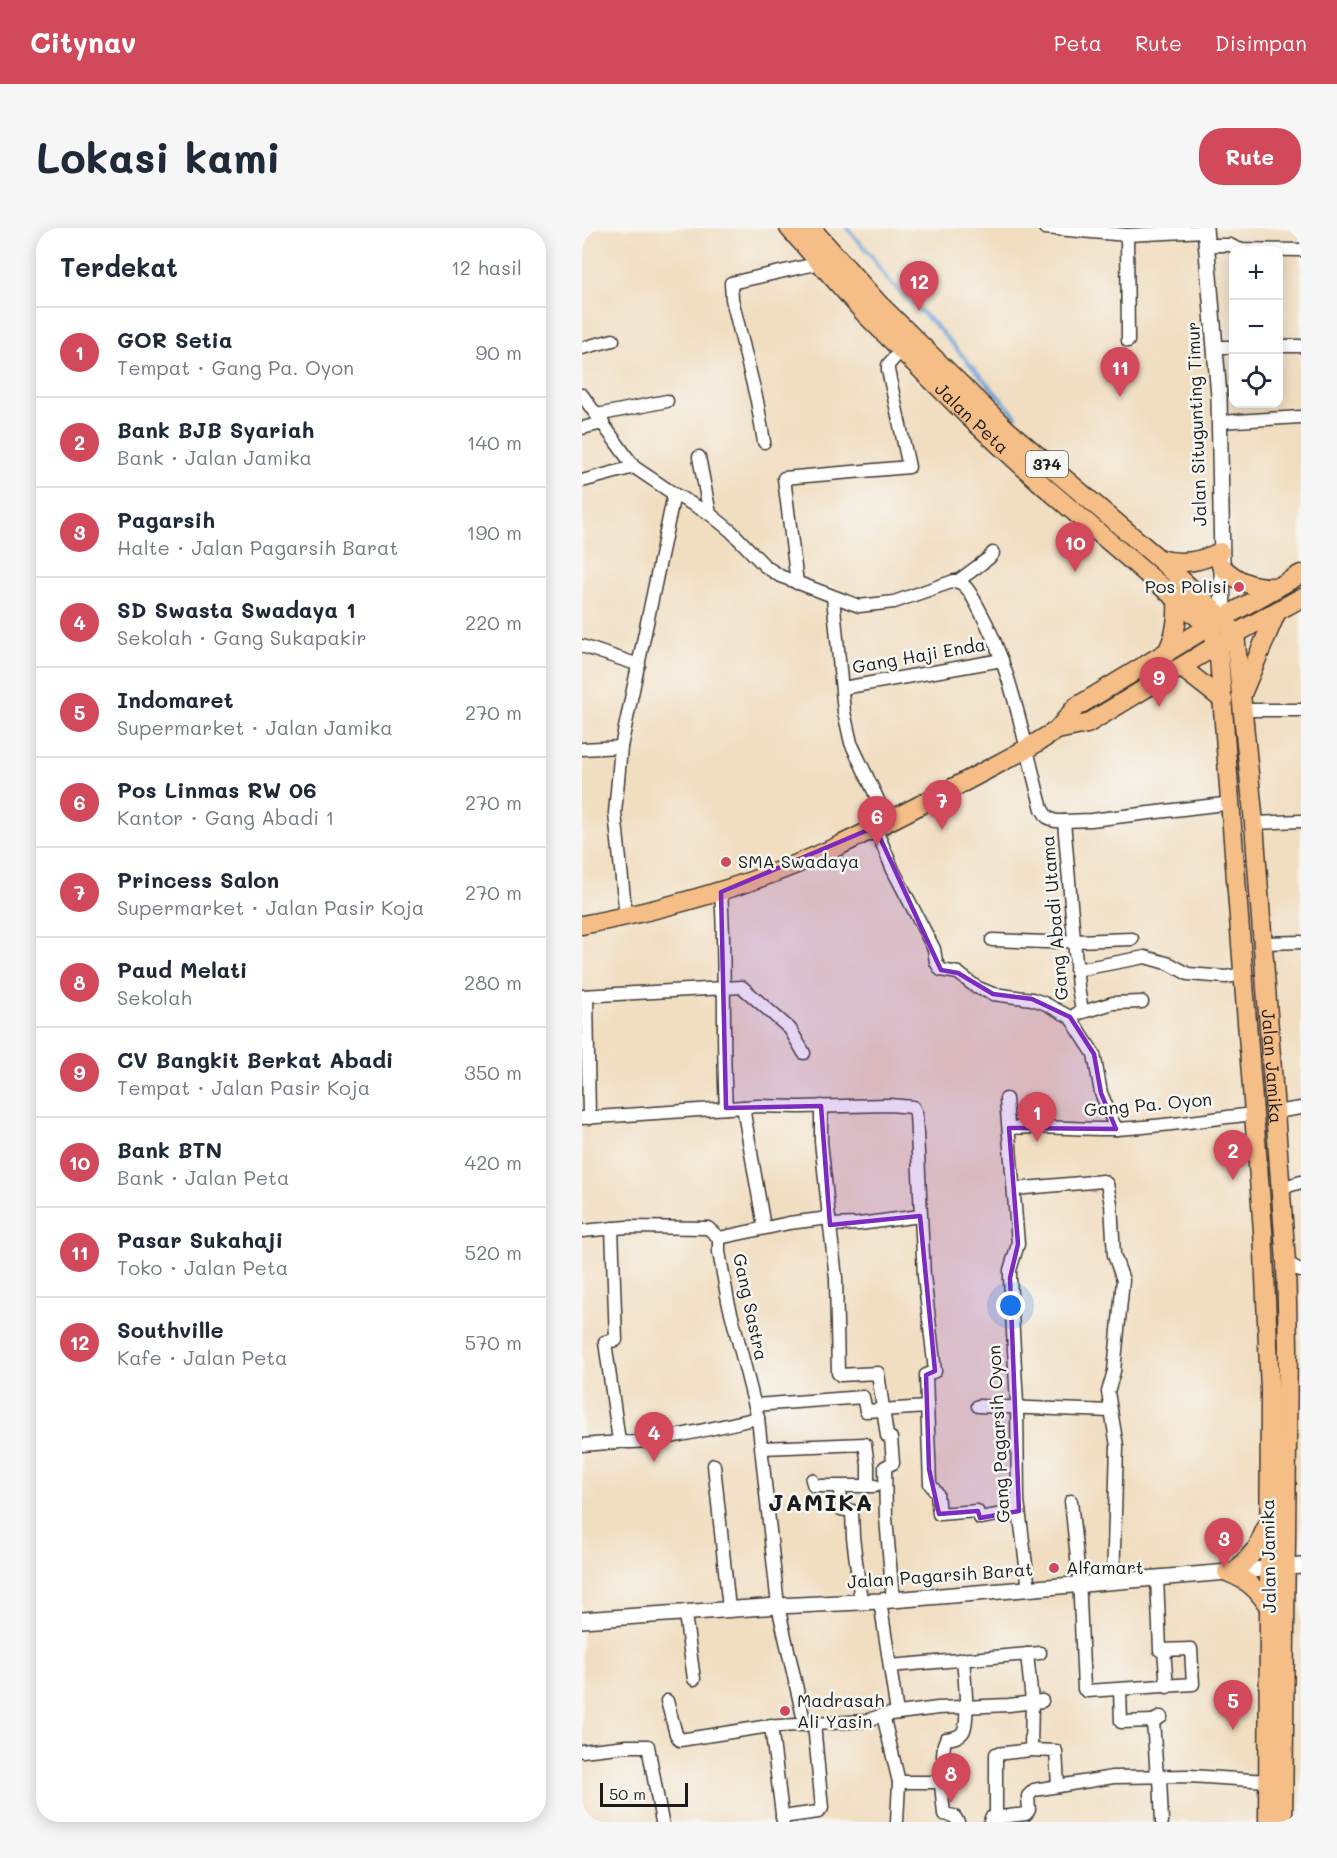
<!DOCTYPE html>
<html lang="id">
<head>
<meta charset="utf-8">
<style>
  body { margin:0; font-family:Mali,sans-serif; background:#f6f6f7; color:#1f2937 }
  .controls { position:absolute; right:18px; top:18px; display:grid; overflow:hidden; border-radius:12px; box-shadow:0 3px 15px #0003 }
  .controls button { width:54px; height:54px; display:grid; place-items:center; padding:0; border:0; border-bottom:2px solid #e0e1e3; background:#fff; color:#1f2937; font:30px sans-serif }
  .scale { position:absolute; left:18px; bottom:15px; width:88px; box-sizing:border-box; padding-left:6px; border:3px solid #1c1c1c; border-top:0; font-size:16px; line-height:21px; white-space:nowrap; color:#1c1c1c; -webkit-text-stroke:4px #f6f6f2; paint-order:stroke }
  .you { position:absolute; left:429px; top:1078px; width:21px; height:21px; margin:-15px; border:4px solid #fff; border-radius:50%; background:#1a73e8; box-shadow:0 0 0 9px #1a73e833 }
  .badge { display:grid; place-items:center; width:39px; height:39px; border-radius:50%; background:#d1495b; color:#fff; font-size:20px; font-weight:700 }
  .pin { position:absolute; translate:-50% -50px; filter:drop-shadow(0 2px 3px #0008) }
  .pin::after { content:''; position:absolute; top:32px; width:21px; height:18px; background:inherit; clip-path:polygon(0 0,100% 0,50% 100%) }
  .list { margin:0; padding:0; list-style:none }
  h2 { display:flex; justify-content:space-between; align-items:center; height:78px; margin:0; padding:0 24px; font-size:26px }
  h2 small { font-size:20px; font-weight:400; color:#747a83 }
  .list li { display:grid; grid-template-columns:39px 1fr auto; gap:18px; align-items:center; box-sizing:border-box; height:90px; padding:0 24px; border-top:2px solid #e0e1e3 }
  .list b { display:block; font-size:22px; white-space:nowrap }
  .list p { margin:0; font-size:20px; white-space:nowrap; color:#747a83 }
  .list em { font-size:20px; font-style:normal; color:#747a83 }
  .icon { flex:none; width:33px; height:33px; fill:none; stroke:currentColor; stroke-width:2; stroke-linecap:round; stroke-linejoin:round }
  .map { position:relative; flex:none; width:719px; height:1594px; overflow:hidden; border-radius:24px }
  header { display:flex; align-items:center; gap:36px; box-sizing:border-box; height:84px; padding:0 30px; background:#d1495b; color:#fff }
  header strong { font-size:28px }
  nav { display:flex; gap:33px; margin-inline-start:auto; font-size:21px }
  .intro { display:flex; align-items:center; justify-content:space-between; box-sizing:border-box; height:144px; padding:0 36px }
  h1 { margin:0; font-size:42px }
  .button { padding:15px 27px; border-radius:24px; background:#d1495b; color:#fff; font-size:21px; font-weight:700 }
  main { display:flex; gap:36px; padding:0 36px }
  aside { flex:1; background:#fff; border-radius:24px; box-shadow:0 3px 15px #0003 }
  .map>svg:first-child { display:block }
</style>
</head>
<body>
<header>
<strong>Citynav</strong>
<nav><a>Peta</a><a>Rute</a><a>Disimpan</a></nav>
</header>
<div class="intro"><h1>Lokasi kami</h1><a class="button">Rute</a></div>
<main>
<aside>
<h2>Terdekat<small>12 hasil</small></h2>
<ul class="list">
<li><span class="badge">1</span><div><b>GOR Setia</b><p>Tempat · Gang Pa. Oyon</p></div><em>90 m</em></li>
<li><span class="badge">2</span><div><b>Bank BJB Syariah</b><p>Bank · Jalan Jamika</p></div><em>140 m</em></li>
<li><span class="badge">3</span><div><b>Pagarsih</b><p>Halte · Jalan Pagarsih Barat</p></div><em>190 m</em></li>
<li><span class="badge">4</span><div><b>SD Swasta Swadaya 1</b><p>Sekolah · Gang Sukapakir</p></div><em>220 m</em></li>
<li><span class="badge">5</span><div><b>Indomaret</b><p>Supermarket · Jalan Jamika</p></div><em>270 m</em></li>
<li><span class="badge">6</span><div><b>Pos Linmas RW 06</b><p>Kantor · Gang Abadi 1</p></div><em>270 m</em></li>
<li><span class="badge">7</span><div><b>Princess Salon</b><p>Supermarket · Jalan Pasir Koja</p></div><em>270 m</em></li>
<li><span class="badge">8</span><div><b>Paud Melati</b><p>Sekolah</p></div><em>280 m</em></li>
<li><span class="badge">9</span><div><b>CV Bangkit Berkat Abadi</b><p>Tempat · Jalan Pasir Koja</p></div><em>350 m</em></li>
<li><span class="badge">10</span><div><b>Bank BTN</b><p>Bank · Jalan Peta</p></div><em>420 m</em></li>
<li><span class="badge">11</span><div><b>Pasar Sukahaji</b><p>Toko · Jalan Peta</p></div><em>520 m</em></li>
<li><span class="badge">12</span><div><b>Southville</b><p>Kafe · Jalan Peta</p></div><em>570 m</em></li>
</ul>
</aside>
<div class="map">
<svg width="719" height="1594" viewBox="0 0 719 1594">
  <rect width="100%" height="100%" fill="#f6f6f2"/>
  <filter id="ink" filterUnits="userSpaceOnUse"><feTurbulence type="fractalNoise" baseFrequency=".0167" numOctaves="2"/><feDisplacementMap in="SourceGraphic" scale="12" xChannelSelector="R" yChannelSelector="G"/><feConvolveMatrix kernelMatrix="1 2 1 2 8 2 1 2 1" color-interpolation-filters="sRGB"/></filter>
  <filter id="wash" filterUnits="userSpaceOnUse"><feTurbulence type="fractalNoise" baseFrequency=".008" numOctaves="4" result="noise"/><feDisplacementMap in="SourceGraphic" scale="24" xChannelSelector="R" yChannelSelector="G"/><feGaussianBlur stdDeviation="1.35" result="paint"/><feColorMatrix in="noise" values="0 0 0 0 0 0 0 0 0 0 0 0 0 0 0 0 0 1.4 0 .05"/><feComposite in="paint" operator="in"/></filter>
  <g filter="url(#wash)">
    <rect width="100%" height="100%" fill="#f1ddbf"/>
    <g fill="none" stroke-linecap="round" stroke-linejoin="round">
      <polyline stroke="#6aa2d8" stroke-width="4" points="265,0 288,26 305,51 354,98 434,188"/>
    </g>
  </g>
  <g filter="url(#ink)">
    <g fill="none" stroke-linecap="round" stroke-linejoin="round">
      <g stroke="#3c3934" stroke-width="15">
        <g id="minor">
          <polyline points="463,0 545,7"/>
          <polyline points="625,17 648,17 656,21 719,22"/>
          <polyline points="546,113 545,7 623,3"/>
          <polyline points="696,118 719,118"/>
          <polyline points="633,119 652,119"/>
          <polyline points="0,120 31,112"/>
          <path d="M0,167L52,239L92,266L128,286L149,303L183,338L198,348L277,378L312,374L372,353C385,354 390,369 396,379C431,442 441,512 460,581L465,589L473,593H482L509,592L642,576L649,573"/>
          <polyline points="15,187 85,173"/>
          <polyline points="638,194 719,189"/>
          <polyline points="0,200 21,195"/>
          <polyline points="182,214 175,173 150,71 149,55 238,35"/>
          <polyline points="117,229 128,286"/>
          <polyline points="0,253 52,239"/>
          <polyline points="376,353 407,330 411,325"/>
          <polyline points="215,355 202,250 327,239 306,142 306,137 319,122"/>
          <polyline points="251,369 262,484 269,515 306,593"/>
          <polyline points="0,418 57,437"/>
          <polyline points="261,460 420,432"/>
          <polyline points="661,482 719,482"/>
          <polyline points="0,521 39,519"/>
          <polyline points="482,593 496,759 500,783"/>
          <polyline points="672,595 719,593"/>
          <polyline points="293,599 311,642 352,721 354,734 359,742 376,745 394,759 411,766 450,771 462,775 488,789 512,826 519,865 534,901"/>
          <path d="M139,664C144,736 140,808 144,880"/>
          <polyline points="44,689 33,585 39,519 92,266"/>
          <polyline points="410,712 464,714 550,711"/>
          <polyline points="680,715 719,714"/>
          <polyline points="494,742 563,729 588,736 606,746 644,749 661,746"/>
          <polyline points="0,768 160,759 208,801 222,825"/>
          <polyline points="5,768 7,890"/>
          <polyline points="494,786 531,775 560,774"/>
          <polyline points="424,871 436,1016 428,1042 428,1050 435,1176 436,1273 447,1361"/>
          <polyline points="161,879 182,999"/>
          <polyline points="693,884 719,880"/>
          <polyline points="0,890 176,878 218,879 307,877 331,879 334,885 342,1048 353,1143 344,1147 348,1256 355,1265 357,1286 395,1283 398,1290 437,1283"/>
          <path d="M427,900C462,897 498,902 533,901C579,899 626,891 671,886"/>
          <polyline points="699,960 719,954"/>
          <polyline points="432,961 521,953 525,956 529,976 532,1027 541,1052 532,1143 526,1164 535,1218 531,1354"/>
          <polyline points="247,990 254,1050 256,1145 258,1147 296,1145 305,1208 309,1210 311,1235 303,1239 304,1290 311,1372"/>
          <polyline points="248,997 277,996 338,988"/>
          <path d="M30,1000L34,1112L23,1114L37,1213C53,1220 152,1195 176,1190"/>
          <polyline points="0,1003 45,999 126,1000 137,1010"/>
          <polyline points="137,1010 137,1024 146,1073 176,1190 196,1378 223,1497"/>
          <polyline points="137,1010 207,995 247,990 239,913 239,878"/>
          <polyline points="704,1034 719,1043"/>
          <polyline points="173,1177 281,1169 284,1183 345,1179"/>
          <polyline points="396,1178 529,1183"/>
          <polyline points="0,1217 38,1214"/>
          <polyline points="180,1220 283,1216 286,1237 286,1258"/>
          <polyline points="132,1237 147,1381"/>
          <polyline points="230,1252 232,1258 293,1258"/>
          <polyline points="258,1259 259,1281 270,1283 271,1309 279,1374"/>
          <polyline points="489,1273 497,1349 502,1461 505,1463 611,1456 609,1421 578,1422 575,1349"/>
          <polyline points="298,1373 315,1485"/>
          <polyline points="103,1386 112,1451"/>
          <polyline points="582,1422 585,1459"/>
          <polyline points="308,1438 458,1425"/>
          <polyline points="538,1461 539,1494 571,1493"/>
          <polyline points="85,1473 94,1506 98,1512 181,1499 283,1493 301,1487 356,1480 427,1477 460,1473"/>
          <polyline points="301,1487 317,1554 355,1554 359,1556 362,1586 372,1588 376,1594"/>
          <polyline points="189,1498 201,1594"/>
          <polyline points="449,1522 474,1523 476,1558"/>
          <polyline points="0,1523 45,1518 66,1518 80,1594"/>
          <path d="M361,1528L362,1516L364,1511C370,1510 378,1509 381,1504C388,1493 382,1445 381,1431"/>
          <polyline points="575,1549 571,1493 579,1489"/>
          <polyline points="578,1549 580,1594"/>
          <polyline points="200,1589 236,1584 240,1580 232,1496"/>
          <polyline points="414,1590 414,1526 449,1522 450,1473 445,1426"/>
          <polyline points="315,1594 317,1554"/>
          <polyline points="408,1594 409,1590 444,1586 447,1582 446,1568 452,1562 531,1549 608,1548 686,1553"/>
        </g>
      </g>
      <g stroke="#3c3934" stroke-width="18">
        <g id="tertiary">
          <polyline points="623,0 637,168 641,390"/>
          <polyline points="0,1392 196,1378 298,1373 719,1338"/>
        </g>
      </g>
      <g stroke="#3c3934" stroke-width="21">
        <g id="primary">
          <path id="s1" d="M207,0L284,87L387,189L462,258L627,399L636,416L681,1003L688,1162L686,1594"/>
          <path id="s2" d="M229,0L296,75L423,200L577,331L641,390L653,406L672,595L704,1034L706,1118L701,1594"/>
          <path d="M577,331C600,337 617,334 638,324"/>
          <path d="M639,338C656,355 672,360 696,359"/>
          <path d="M584,426C594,407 596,391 595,370"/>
          <polyline points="600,440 641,472"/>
          <polyline points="660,466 695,383"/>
          <polyline points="475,502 505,496 653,406 719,370"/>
          <path d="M0,697C85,681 173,656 252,620C318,589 382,554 446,520L475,502L494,479L641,390L719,346"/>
          <path d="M645,1344C666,1352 677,1362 688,1381"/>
          <polyline points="653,1344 675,1320 684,1300"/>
        </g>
      </g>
      <use href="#minor" stroke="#fff" stroke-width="12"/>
      <use href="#tertiary" stroke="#fff" stroke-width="15"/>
      <use href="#primary" stroke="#f6be87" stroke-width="18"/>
    </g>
  </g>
  <path fill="#7b2cbf" fill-opacity="0.2" stroke="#7b2cbf" stroke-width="4.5" stroke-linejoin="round" d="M293,599L359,742L376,745L411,766L450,771L488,789L512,826L519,865L534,901L427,900L436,1016L428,1050L437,1283L398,1290L396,1283L357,1286L347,1241L344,1147L353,1143L338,988L248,997L239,878L144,880L139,664Z"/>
  <g fill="#d1495b" stroke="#f6f6f2" stroke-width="2">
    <circle cx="657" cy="359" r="6"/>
    <circle cx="144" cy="634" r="6"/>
    <circle cx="472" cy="1340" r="6"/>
    <circle cx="203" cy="1483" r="6"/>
  </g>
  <g text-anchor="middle" stroke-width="5" stroke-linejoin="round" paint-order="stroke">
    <rect fill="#f6f6f2" stroke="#5d5d5c" stroke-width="1.5" x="444" y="223" width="42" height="26" rx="4.5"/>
    <g font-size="16" font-weight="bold" fill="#1c1c1c">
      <text x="465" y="242">374</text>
    </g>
    <g font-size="18" fill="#1c1c1c" stroke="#f6f6f2">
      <text dy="6" stroke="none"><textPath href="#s1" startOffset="264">Jalan Peta</textPath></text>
      <text transform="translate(615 196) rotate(-92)" y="6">Jalan Situgunting Timur</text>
      <text transform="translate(337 428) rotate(-10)" y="6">Gang Haji Enda</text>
      <text transform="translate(473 690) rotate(-95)" y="6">Gang Abadi Utama</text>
      <text dy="6" stroke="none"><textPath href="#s2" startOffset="1022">Jalan Jamika</textPath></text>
      <text transform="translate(566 877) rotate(-5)" y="6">Gang Pa. Oyon</text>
      <text transform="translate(168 1079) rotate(78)" y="6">Gang Sastra</text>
      <text transform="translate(417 1206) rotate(-93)" y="6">Gang Pagarsih Oyon</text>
      <text transform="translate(687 1328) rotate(-91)" y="6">Jalan Jamika</text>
      <text transform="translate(358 1348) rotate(-4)" y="6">Jalan Pagarsih Barat</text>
    </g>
    <g font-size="18" fill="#1c1c1c" stroke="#f6f6f2" text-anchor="start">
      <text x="645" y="365" text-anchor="end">Pos Polisi</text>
      <text x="156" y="640">SMA Swadaya</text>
      <text x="484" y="1346">Alfamart</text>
      <text x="215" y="1479">Madrasah<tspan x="215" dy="21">Ali Yasin</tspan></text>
    </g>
    <g font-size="24" font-weight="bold" letter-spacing="1.5" fill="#1c1c1c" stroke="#f6f6f2">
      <text x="239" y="1283">JAMIKA</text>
    </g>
  </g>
</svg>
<div class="controls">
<button>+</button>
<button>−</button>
<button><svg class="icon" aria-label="locate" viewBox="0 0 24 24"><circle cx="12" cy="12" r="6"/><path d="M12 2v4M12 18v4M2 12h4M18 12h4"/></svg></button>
</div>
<div class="scale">50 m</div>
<div class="you"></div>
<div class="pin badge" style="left:455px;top:914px">1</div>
<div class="pin badge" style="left:651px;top:952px">2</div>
<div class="pin badge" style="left:642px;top:1340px">3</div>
<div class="pin badge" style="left:72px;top:1234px">4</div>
<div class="pin badge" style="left:651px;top:1502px">5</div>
<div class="pin badge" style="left:295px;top:618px">6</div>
<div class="pin badge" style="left:360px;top:602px">7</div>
<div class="pin badge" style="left:369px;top:1575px">8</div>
<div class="pin badge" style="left:577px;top:479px">9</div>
<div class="pin badge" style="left:493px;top:344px">10</div>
<div class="pin badge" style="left:538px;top:169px">11</div>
<div class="pin badge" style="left:337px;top:83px">12</div>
</div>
</main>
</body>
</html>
